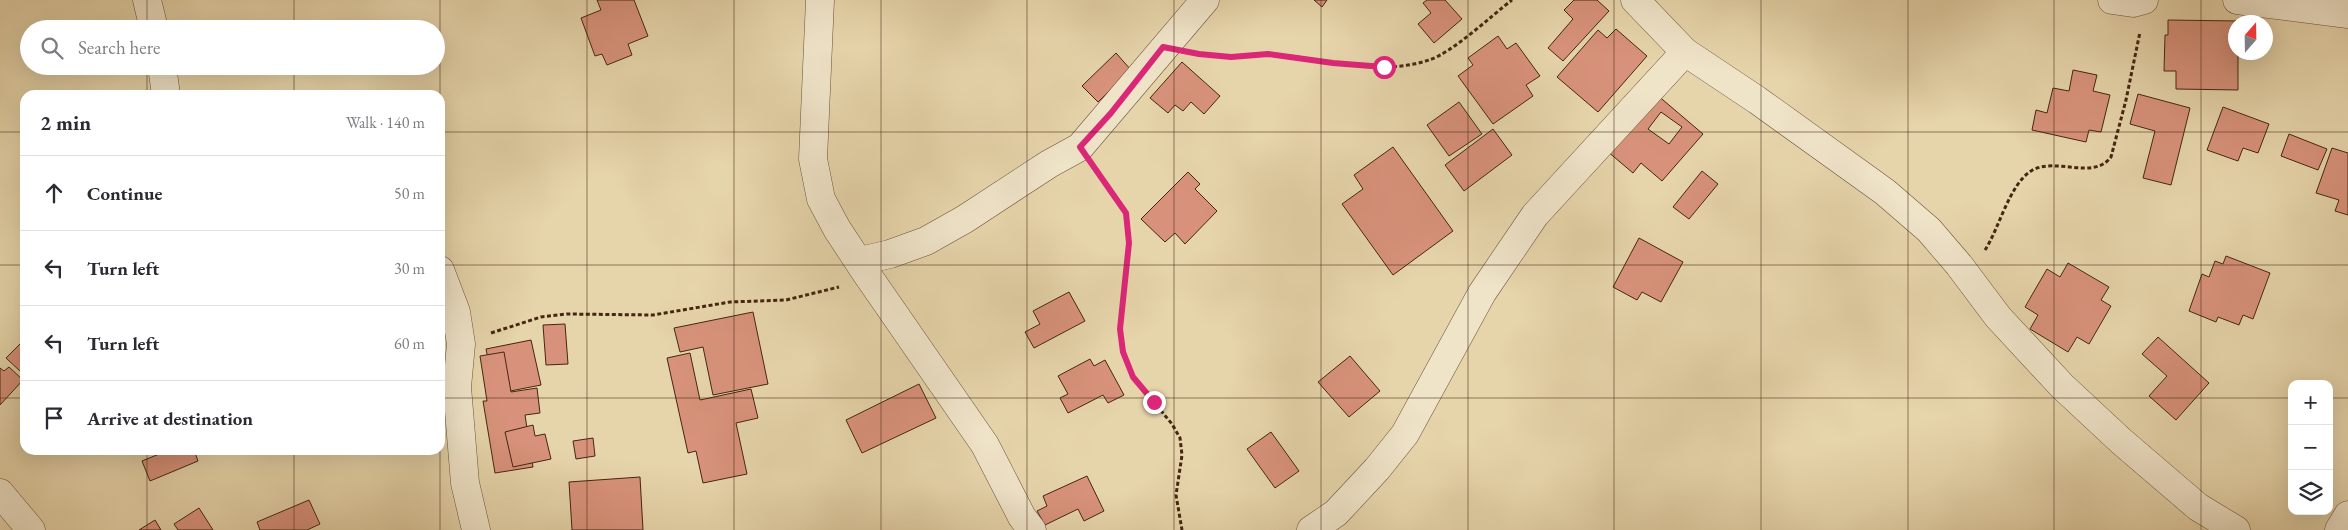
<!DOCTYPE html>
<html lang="en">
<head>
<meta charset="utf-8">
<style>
  body { margin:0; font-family:"EB Garamond",serif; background:#f7f7f7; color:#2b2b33 }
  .controls { position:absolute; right:15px; bottom:15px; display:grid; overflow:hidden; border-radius:10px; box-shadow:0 5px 20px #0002 }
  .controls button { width:45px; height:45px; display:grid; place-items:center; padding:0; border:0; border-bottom:1px solid #e1e1e2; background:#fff; color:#2b2b33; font:25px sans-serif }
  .compass { position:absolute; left:2228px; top:15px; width:45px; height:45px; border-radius:50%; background:#fff; box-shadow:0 5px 20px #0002; rotate:20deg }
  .stop { position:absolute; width:15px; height:15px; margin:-11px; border:4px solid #db2777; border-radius:50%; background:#fff }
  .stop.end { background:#db2777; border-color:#fff; box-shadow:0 1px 5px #0008 }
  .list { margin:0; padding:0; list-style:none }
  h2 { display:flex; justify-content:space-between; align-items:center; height:65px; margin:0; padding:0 20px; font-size:21px }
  h2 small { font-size:16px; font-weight:400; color:#7c7c81 }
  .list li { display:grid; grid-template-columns:32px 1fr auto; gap:15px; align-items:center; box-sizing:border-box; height:75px; padding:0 20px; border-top:1px solid #e1e1e2 }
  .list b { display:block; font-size:19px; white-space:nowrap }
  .list em { font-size:16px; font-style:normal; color:#7c7c81 }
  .icon { flex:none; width:28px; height:28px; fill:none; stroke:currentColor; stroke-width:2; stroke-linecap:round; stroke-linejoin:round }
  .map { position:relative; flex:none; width:2348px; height:530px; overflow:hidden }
  .search { position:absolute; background:#fff; box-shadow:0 5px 20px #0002; left:20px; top:20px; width:425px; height:55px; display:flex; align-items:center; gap:12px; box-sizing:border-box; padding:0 18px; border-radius:28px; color:#7c7c81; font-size:19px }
  .panel { position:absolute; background:#fff; box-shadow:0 5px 20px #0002; left:20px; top:90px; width:425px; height:365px; border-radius:15px }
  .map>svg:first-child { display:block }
</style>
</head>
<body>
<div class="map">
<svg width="2348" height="530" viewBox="0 0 2348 530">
  <rect width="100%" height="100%" fill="#e6d4aa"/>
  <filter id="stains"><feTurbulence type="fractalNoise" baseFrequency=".004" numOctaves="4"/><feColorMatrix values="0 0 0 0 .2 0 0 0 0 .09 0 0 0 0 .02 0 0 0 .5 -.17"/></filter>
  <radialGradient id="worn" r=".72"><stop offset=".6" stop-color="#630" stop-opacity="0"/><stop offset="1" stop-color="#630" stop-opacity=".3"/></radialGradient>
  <g fill="#d8927b" stroke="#442612" fill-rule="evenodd">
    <polygon points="597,0 634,0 648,36 628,44 632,55 607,65 602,54 595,56 581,18 601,10"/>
    <polygon points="1314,0 1327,0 1322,7"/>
    <polygon points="1427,0 1445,0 1462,19 1434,43 1418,24 1431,13 1423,3"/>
    <polygon points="1574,0 1597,0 1609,11 1563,61 1548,48 1573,19 1564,10"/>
    <polygon points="2168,20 2239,21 2236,22 2236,52 2238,52 2238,90 2176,89 2176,71 2164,71 2165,35 2168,35"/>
    <polygon points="1616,29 1647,56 1598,112 1557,77 1598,30 1607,38"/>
    <polygon points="1498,36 1507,49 1516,43 1540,76 1526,85 1533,96 1493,124 1458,76 1473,65 1468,58"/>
    <polygon points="1116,53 1131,70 1098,102 1082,86"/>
    <polygon points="1182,62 1220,96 1204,114 1191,102 1183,111 1175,105 1168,113 1150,98"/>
    <polygon points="2073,70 2097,75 2093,91 2110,95 2101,132 2089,130 2086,142 2032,130 2036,110 2047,113 2053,88 2069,91"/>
    <path d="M1656,94L1703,134L1662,181L1641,163L1633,173L1607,151ZM1661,112L1682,127L1669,144L1648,129Z"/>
    <polygon points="2138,94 2190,108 2171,185 2143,178 2155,131 2130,124"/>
    <polygon points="1459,102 1482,134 1449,156 1427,125"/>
    <polygon points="2223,107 2269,124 2258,153 2243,148 2238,161 2207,150"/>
    <polygon points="1493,129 1512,155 1464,191 1445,165"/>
    <polygon points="2289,134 2327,149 2318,170 2281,156"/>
    <polygon points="1393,147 1453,231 1393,275 1342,204 1363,189 1354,175"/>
    <polygon points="2332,148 2348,153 2348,215 2335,211 2339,200 2316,193"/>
    <polygon points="1702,171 1718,184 1689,219 1673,207"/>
    <polygon points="1188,172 1200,184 1195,189 1217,211 1185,244 1175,233 1165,242 1141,219"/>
    <polygon points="1639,238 1683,262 1661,302 1642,292 1637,300 1613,287"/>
    <polygon points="2226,256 2270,273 2253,319 2243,315 2239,325 2218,317 2216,322 2189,311 2202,274 2209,277 2215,261 2223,264"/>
    <polygon points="2068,263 2109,287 2101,300 2111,306 2089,344 2077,337 2068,352 2030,329 2038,315 2025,307 2047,269 2060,277"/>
    <polygon points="1069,292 1085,321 1034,348 1025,332 1040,324 1033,311"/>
    <polygon points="753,312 768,384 713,395 703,347 680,352 674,328"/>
    <polygon points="565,324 568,364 546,365 543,325"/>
    <polygon points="2158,337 2209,383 2176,420 2149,396 2167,376 2142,354"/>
    <polygon points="531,340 541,385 495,394 486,349"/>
    <polygon points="20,344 25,348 25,367 21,372 6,358"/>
    <polygon points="504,352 511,392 537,388 540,413 525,415 533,467 495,473 483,401 487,401 480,356"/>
    <polygon points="690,353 700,400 751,389 758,418 736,423 747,474 703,483 696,451 688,453 667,358"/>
    <polygon points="1350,356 1380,391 1349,417 1318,382"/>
    <polygon points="1090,359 1094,366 1105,360 1124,395 1108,403 1103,395 1068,413 1060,398 1068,394 1058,376"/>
    <polygon points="9,367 23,380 0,405 0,368 4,371"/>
    <polygon points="919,384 936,418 862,453 846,420"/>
    <polygon points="533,425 535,436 545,434 551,459 513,467 505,432"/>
    <polygon points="1271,432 1299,471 1275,488 1247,449"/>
    <polygon points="593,438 595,456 576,459 573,441"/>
    <polygon points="169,450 194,450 198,461 150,481 142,461"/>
    <polygon points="1087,476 1104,511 1084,521 1078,509 1045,525 1037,511 1047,506 1043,496"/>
    <polygon points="640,477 643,530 572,530 569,482"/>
    <polygon points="309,500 320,524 307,530 260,530 257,522"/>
    <polygon points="199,508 213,530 178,530 174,524"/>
    <polygon points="155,520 161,530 139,530"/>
  </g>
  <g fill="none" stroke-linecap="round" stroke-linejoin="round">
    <g stroke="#6c5238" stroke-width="29">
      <g id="minor">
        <polyline points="147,0 154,29"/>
        <polyline points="820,0 813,159 821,199 837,229 866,273 985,445 1022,517 1032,530"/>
        <polyline points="1635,0 1685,52 1757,100 1885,192 1929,230 1959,265 1998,317 2062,386 2121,441 2198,507 2236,530"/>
        <polyline points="2112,0 2133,3 2144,0"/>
        <polyline points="2237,0 2348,14"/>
        <polyline points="162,66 166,95"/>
        <polyline points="860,261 890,254 926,241 965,219 1049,164 1080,147 1205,0"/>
        <polyline points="440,270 456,312 461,344 457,387 465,483 476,530"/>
        <polyline points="0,493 31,530"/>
        <polyline points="1311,530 1336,513 1377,469 1405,434 1482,293 1535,215 1685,52"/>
        <polyline points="2339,530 2348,515"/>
      </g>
    </g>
    <g stroke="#442612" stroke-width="3" stroke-dasharray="4 2.5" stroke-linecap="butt">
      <path d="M1199,54C1210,55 1222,57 1233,56C1245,56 1258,53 1271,54C1323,58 1378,77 1429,60C1452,53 1491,16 1512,0"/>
      <polyline points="1097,172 1126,213 1129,243 1121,329 1123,351 1133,377 1172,424 1180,438 1182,455 1176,495 1182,530"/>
      <path d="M1985,250C1999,229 2009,185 2031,171C2055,156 2093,181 2111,157L2126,100L2140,32"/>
      <polyline points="491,333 541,317 567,314 653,315 730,302 786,300 839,287"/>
    </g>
    <use href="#minor" stroke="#efe3c8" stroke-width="28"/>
  </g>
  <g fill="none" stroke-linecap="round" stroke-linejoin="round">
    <polyline stroke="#db2777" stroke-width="6" points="1154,402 1133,377 1123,352 1120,329 1129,243 1126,213 1080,147 1111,113 1163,47 1199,54 1231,57 1268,54 1333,63 1384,67"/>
  </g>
  <path fill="none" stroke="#442612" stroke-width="1" stroke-opacity="0.55" d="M147,0V29M294,0V29M440,0V530M587,0V530M734,0V530M881,0V530M1027,0V530M1174,0V530M1321,0V530M1468,0V530M1614,0V530M1761,0V530M1908,0V530M2054,0V530M2201,0V530M147,66V95M294,66V95M0,132H25M440,132H2348M0,265H25M440,265H2348M0,398H25M440,398H2292M2329,398H2348M147,450V530M294,450V530"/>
  <rect width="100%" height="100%" filter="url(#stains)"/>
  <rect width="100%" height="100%" fill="url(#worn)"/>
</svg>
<div class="controls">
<button>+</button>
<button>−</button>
<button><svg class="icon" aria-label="layers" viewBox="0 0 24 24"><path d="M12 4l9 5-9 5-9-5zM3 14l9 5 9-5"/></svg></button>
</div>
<svg class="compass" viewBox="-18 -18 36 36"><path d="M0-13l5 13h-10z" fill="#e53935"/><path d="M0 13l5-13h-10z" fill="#7c7c81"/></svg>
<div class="stop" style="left:1384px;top:67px"></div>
<div class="stop end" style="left:1154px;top:402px"></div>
<div class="search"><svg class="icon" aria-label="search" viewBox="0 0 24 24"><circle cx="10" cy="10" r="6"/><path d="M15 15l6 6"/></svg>Search here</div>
<section class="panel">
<h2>2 min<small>Walk · 140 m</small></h2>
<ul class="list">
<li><svg class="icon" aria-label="ahead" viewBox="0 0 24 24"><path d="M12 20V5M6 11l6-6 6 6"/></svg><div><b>Continue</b></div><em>50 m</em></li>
<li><svg class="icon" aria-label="left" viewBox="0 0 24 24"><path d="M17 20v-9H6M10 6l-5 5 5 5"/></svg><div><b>Turn left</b></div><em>30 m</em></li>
<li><svg class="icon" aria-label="left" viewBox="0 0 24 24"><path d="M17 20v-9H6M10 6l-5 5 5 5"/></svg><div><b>Turn left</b></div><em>60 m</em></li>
<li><svg class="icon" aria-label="arrive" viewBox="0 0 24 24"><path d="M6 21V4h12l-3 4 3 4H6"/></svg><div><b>Arrive at destination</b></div></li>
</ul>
</section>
</div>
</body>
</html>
